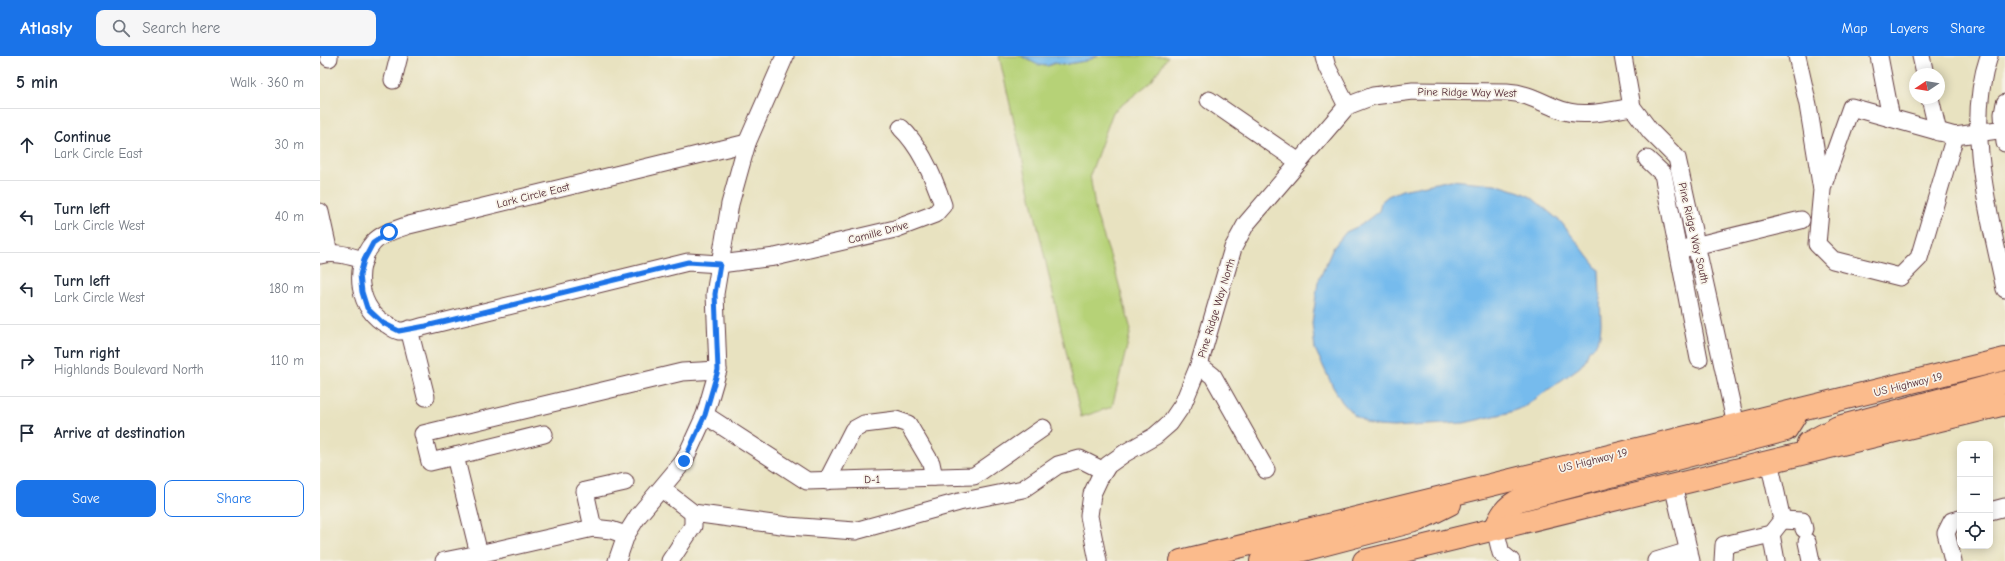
<!DOCTYPE html>
<html lang="en">
<head>
<meta charset="utf-8">
<style>
  body { margin:0; font-family:"Comic Neue",sans-serif; background:#f6f6f7; color:#1f2937 }
  .controls { position:absolute; right:12px; bottom:12px; display:grid; overflow:hidden; border-radius:8px; box-shadow:0 2px 10px #0003 }
  .controls button { width:36px; height:36px; display:grid; place-items:center; padding:0; border:0; border-bottom:1px solid #e0e1e3; background:#fff; color:#1f2937; font:20px sans-serif }
  .compass { position:absolute; left:1589px; top:12px; width:36px; height:36px; border-radius:50%; background:#fff; box-shadow:0 2px 10px #0003; rotate:258deg }
  .stop { position:absolute; width:12px; height:12px; margin:-9px; border:3px solid #1a73e8; border-radius:50%; background:#fff }
  .stop.end { background:#1a73e8; border-color:#fff; box-shadow:0 1px 4px #0008 }
  .list { margin:0; padding:0; list-style:none }
  h2 { display:flex; justify-content:space-between; align-items:center; height:52px; margin:0; padding:0 16px; font-size:17px }
  h2 small { font-size:13px; font-weight:400; color:#747a83 }
  .list li { display:grid; grid-template-columns:26px 1fr auto; gap:12px; align-items:center; box-sizing:border-box; height:72px; padding:0 16px; border-top:1px solid #e0e1e3 }
  .list b { display:block; font-size:15px; white-space:nowrap }
  .list p { margin:0; font-size:13px; white-space:nowrap; color:#747a83 }
  .list em { font-size:13px; font-style:normal; color:#747a83 }
  .actions { display:flex; gap:8px; padding:12px 16px }
  .actions a { flex:1; padding:9px 0; border:1px solid #1a73e8; border-radius:8px; text-align:center; font-size:14px; color:#1a73e8 }
  .actions .main { background:#1a73e8; color:#fff }
  .icon { flex:none; width:22px; height:22px; fill:none; stroke:currentColor; stroke-width:2; stroke-linecap:round; stroke-linejoin:round }
  .map { position:relative; flex:none; width:1685px; height:505px; overflow:hidden }
  header { display:flex; align-items:center; gap:24px; box-sizing:border-box; height:56px; padding:0 20px; background:#1a73e8; color:#fff }
  header strong { font-size:19px }
  nav { display:flex; gap:22px; margin-inline-start:auto; font-size:14px }
  .search { width:280px; height:36px; background:#f6f6f7; display:flex; align-items:center; gap:10px; box-sizing:border-box; padding:0 14px; border-radius:8px; color:#747a83; font-size:15px }
  main { display:flex }
  aside { flex:1; background:#fff }
  .map>svg:first-child { display:block }
</style>
</head>
<body>
<header>
<strong>Atlasly</strong>
<div class="search"><svg class="icon" aria-label="search" viewBox="0 0 24 24"><circle cx="10" cy="10" r="6"/><path d="M15 15l6 6"/></svg>Search here</div>
<nav><a>Map</a><a>Layers</a><a>Share</a></nav>
</header>
<main>
<aside>
<h2>5 min<small>Walk · 360 m</small></h2>
<ul class="list">
<li><svg class="icon" aria-label="ahead" viewBox="0 0 24 24"><path d="M12 20V5M6 11l6-6 6 6"/></svg><div><b>Continue</b><p>Lark Circle East</p></div><em>30 m</em></li>
<li><svg class="icon" aria-label="left" viewBox="0 0 24 24"><path d="M17 20v-9H6M10 6l-5 5 5 5"/></svg><div><b>Turn left</b><p>Lark Circle West</p></div><em>40 m</em></li>
<li><svg class="icon" aria-label="left" viewBox="0 0 24 24"><path d="M17 20v-9H6M10 6l-5 5 5 5"/></svg><div><b>Turn left</b><p>Lark Circle West</p></div><em>180 m</em></li>
<li><svg class="icon" aria-label="right" viewBox="0 0 24 24"><path d="M7 20v-9h11M14 6l5 5-5 5"/></svg><div><b>Turn right</b><p>Highlands Boulevard North</p></div><em>110 m</em></li>
<li><svg class="icon" aria-label="arrive" viewBox="0 0 24 24"><path d="M6 21V4h12l-3 4 3 4H6"/></svg><div><b>Arrive at destination</b></div></li>
</ul>
<div class="actions"><a class="main">Save</a><a>Share</a></div>
</aside>
<div class="map">
<svg width="1685" height="505" viewBox="0 0 1685 505">
  <rect width="100%" height="100%" fill="#f7f3e8"/>
  <filter id="ink" filterUnits="userSpaceOnUse"><feTurbulence type="fractalNoise" baseFrequency=".025" numOctaves="2"/><feDisplacementMap in="SourceGraphic" scale="8" xChannelSelector="R" yChannelSelector="G"/><feConvolveMatrix kernelMatrix="1 2 1 2 8 2 1 2 1" color-interpolation-filters="sRGB"/></filter>
  <filter id="wash" filterUnits="userSpaceOnUse"><feTurbulence type="fractalNoise" baseFrequency=".012" numOctaves="4" result="noise"/><feDisplacementMap in="SourceGraphic" scale="16" xChannelSelector="R" yChannelSelector="G"/><feGaussianBlur stdDeviation="0.9" result="paint"/><feColorMatrix in="noise" values="0 0 0 0 0 0 0 0 0 0 0 0 0 0 0 0 0 1.4 0 .05"/><feComposite in="paint" operator="in"/></filter>
  <g filter="url(#wash)">
    <rect width="100%" height="100%" fill="#e8e2c0"/>
    <path fill="#b6d277" stroke="#807851" d="M679,0C685,0 695,0 701,0C711,4 724,15 735,7L742,9L765,5L778,0H848L832,25L793,56L770,119L776,158L795,214L811,274L792,351L761,361Z"/>
    <g fill="#76bbed" stroke="#606d8c">
      <polygon points="701,0 778,0 765,5 742,9 735,7 727,10 718,9"/>
      <polygon points="1131,124 1175,128 1200,136 1211,141 1241,166 1279,214 1281,267 1280,280 1275,290 1269,294 1266,303 1260,311 1204,351 1187,357 1144,367 1073,371 1058,370 1047,367 1034,359 1022,346 1013,331 995,293 992,267 998,226 1013,192 1026,176 1041,169 1059,155 1061,146 1068,140 1082,134"/>
    </g>
  </g>
  <g filter="url(#ink)">
    <g fill="none" stroke-linecap="round" stroke-linejoin="round">
      <g stroke="#623c41" stroke-width="19">
        <g id="minor">
          <polyline points="1004,0 1007,11 1027,50"/>
          <polyline points="1303,0 1312,51 1331,76 1357,102 1416,369"/>
          <polyline points="1477,0 1488,49 1502,134 1497,188 1513,204 1580,221 1599,202 1635,80 1685,73"/>
          <polyline points="1559,0 1571,62"/>
          <polyline points="1601,0 1605,18"/>
          <path d="M1669,0C1644,73 1670,160 1685,233"/>
          <polyline points="9,2 9,0"/>
          <polyline points="73,24 79,0"/>
          <polyline points="1610,42 1618,76"/>
          <polyline points="889,44 979,106"/>
          <polyline points="1685,47 1683,58 1685,87"/>
          <path d="M427,87L89,169C77,173 62,177 53,187C32,211 38,255 68,269C71,271 75,274 79,275C87,276 99,271 106,270L368,206L400,208L455,201L575,173L615,158L623,149C614,122 601,91 581,72"/>
          <polyline points="1327,103 1343,118 1358,194 1481,164"/>
          <polyline points="1502,132 1531,51 1635,80"/>
          <polyline points="0,156 9,197"/>
          <polyline points="1358,194 1379,303"/>
          <path d="M0,199C16,195 29,200 44,204"/>
          <polyline points="89,273 106,341"/>
          <polyline points="879,309 893,320 946,414"/>
          <polyline points="385,359 487,425 654,420 723,372"/>
          <polyline points="135,400 224,378"/>
          <polyline points="507,425 533,374 544,368 576,364 588,368 611,407 614,421"/>
          <polyline points="1353,429 1371,505"/>
          <polyline points="342,433 373,457 468,470 535,475 639,446 703,433 738,409 760,403 784,415"/>
          <polyline points="1670,455 1685,451"/>
          <polyline points="1462,464 1482,465 1484,473"/>
          <polyline points="273,472 265,435 305,426"/>
          <polyline points="1175,473 1181,497 1191,505"/>
          <polyline points="1451,478 1456,505"/>
          <polyline points="306,479 291,474 273,472 159,498 135,400 110,406 103,378 362,316 398,314"/>
          <polyline points="1487,486 1491,505"/>
          <polyline points="124,505 159,498"/>
          <polyline points="297,505 306,479 318,460 364,405 385,359 398,314 395,238 410,148 427,87 465,0"/>
          <polyline points="350,505 373,470 373,457"/>
          <path d="M778,505L769,460L772,438L779,423L788,409L805,397L835,380L850,367L863,348L879,309L913,192L926,168L1027,50L1053,40L1093,35L1187,36C1206,37 1219,45 1236,52C1260,63 1288,55 1312,51"/>
          <polyline points="1336,505 1369,495"/>
          <polyline points="1403,505 1404,489 1451,478 1462,464 1449,405"/>
          <polyline points="1633,505 1626,477 1632,465 1640,463"/>
        </g>
      </g>
      <g stroke="#623c41" stroke-width="24">
        <g id="highway">
          <polyline points="1488,387 1518,371 1685,326"/>
          <path d="M1175,473C1181,459 1185,451 1199,444L1466,374L1478,355"/>
          <polyline points="861,505 1685,303"/>
          <polyline points="941,505 1098,464 1130,448"/>
          <polyline points="1044,505 1685,348"/>
        </g>
      </g>
      <use href="#minor" stroke="#fff" stroke-width="17"/>
      <use href="#highway" stroke="#fbbb8c" stroke-width="22"/>
    </g>
  </g>
  <g fill="none" stroke-linecap="round" stroke-linejoin="round" filter="url(#ink)">
    <polyline stroke="#1a73e8" stroke-width="5" points="69,176 53,187 44,204 40,219 42,236 47,252 63,267 79,275 106,270 368,206 400,208 395,238 398,314 385,359 364,405"/>
  </g>
  <g text-anchor="middle" stroke-width="3.5" stroke-linejoin="round" paint-order="stroke">
    <g font-size="11" fill="#4a1f2b" stroke="#f7f3e8">
      <text transform="translate(1147 36) rotate(1)" y="4">Pine Ridge Way West</text>
      <text transform="translate(213 139) rotate(-14)" y="4">Lark Circle East</text>
      <text transform="translate(558 176) rotate(-15)" y="4">Camille Drive</text>
      <text transform="translate(1374 177) rotate(77)" y="4">Pine Ridge Way South</text>
      <text transform="translate(896 252) rotate(-73)" y="4">Pine Ridge Way North</text>
      <text transform="translate(1588 328) rotate(-14)" y="4">US Highway 19</text>
      <text transform="translate(1273 404) rotate(-14)" y="4">US Highway 19</text>
      <text transform="translate(552 423) rotate(-2)" y="4">D-1</text>
    </g>
  </g>
</svg>
<div class="controls">
<button>+</button>
<button>−</button>
<button><svg class="icon" aria-label="locate" viewBox="0 0 24 24"><circle cx="12" cy="12" r="6"/><path d="M12 2v4M12 18v4M2 12h4M18 12h4"/></svg></button>
</div>
<svg class="compass" viewBox="-18 -18 36 36"><path d="M0-13l5 13h-10z" fill="#e53935"/><path d="M0 13l5-13h-10z" fill="#747a83"/></svg>
<div class="stop" style="left:69px;top:176px"></div>
<div class="stop end" style="left:364px;top:405px"></div>
</div>
</main>
</body>
</html>
